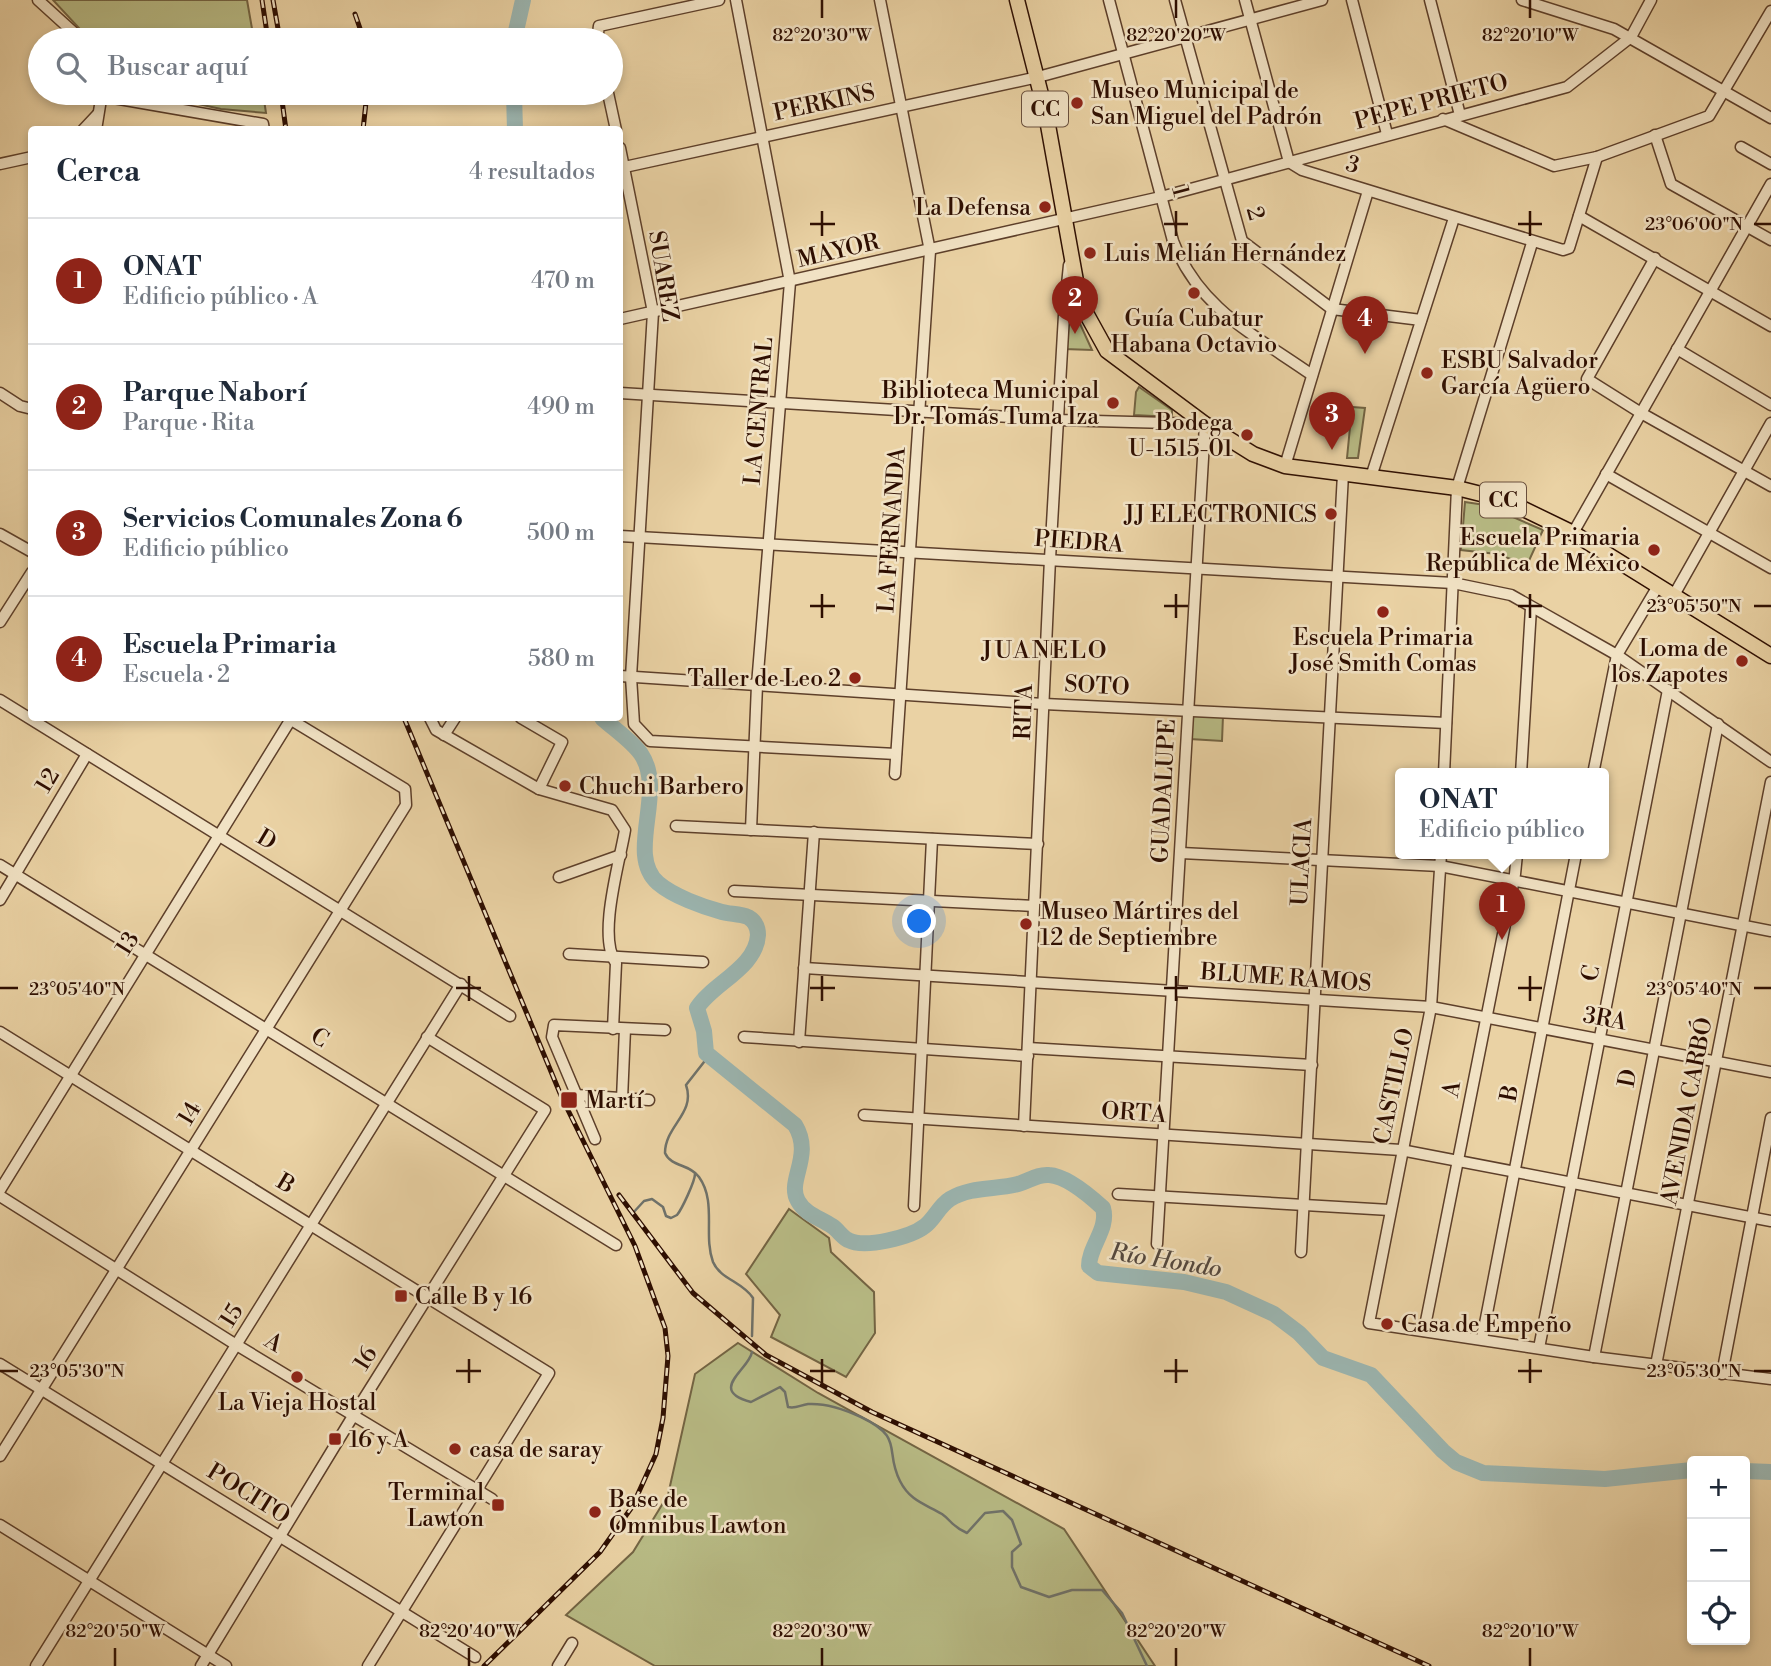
<!DOCTYPE html>
<html lang="es">
<head>
<meta charset="utf-8">
<style>
  body { margin:0; font-family:"Libre Bodoni",serif; background:#f2f2f3; color:#1f2937 }
  .controls { position:absolute; right:21px; bottom:21px; display:grid; overflow:hidden; border-radius:7px; box-shadow:0 4px 10px #0003 }
  .controls button { width:63px; height:63px; display:grid; place-items:center; padding:0; border:0; border-bottom:2px solid #e0e1e3; background:#fff; color:#1f2937; font:35px sans-serif }
  .you { position:absolute; left:920px; top:922px; width:24px; height:24px; margin:-18px; border:5px solid #fff; border-radius:50%; background:#1a73e8; box-shadow:0 0 0 10px #1a73e833 }
  .badge { display:grid; place-items:center; width:46px; height:46px; border-radius:50%; background:#8f2418; color:#fff; font-size:23px; font-weight:700 }
  .pin { position:absolute; translate:-50% -58px; filter:drop-shadow(0 2px 4px #0008) }
  .pin::after { content:''; position:absolute; top:37px; width:24px; height:21px; background:inherit; clip-path:polygon(0 0,100% 0,50% 100%) }
  .popup { position:absolute; left:1395px; top:768px; width:214px; height:91px; box-sizing:border-box; display:grid; place-content:center; border-radius:7px; background:#fff; filter:drop-shadow(0 2px 5px #0005); font-size:23px; white-space:nowrap; color:#747a83 }
  .popup b { font-size:26px; color:#1f2937 }
  .popup::after { content:''; position:absolute; left:50%; top:100%; margin-left:-14px; border:14px solid transparent; border-top-color:#fff }
  .list { margin:0; padding:0; list-style:none }
  h2 { display:flex; justify-content:space-between; align-items:center; height:91px; margin:0; padding:0 28px; font-size:30px }
  h2 small { font-size:23px; font-weight:400; color:#747a83 }
  .list li { display:grid; grid-template-columns:46px 1fr auto; gap:21px; align-items:center; box-sizing:border-box; height:126px; padding:0 28px; border-top:2px solid #e0e1e3 }
  .list b { display:block; font-size:26px; white-space:nowrap }
  .list p { margin:0; font-size:23px; white-space:nowrap; color:#747a83 }
  .list em { font-size:23px; font-style:normal; color:#747a83 }
  .icon { flex:none; width:38px; height:38px; fill:none; stroke:currentColor; stroke-width:2; stroke-linecap:round; stroke-linejoin:round }
  .map { position:relative; flex:none; width:1771px; height:1666px; overflow:hidden }
  .search { position:absolute; background:#fff; box-shadow:0 4px 10px #0003; left:28px; top:28px; width:595px; height:77px; display:flex; align-items:center; gap:18px; box-sizing:border-box; padding:0 24px; border-radius:38px; color:#747a83; font-size:26px }
  .panel { position:absolute; background:#fff; box-shadow:0 4px 10px #0003; left:28px; top:126px; width:595px; height:595px; border-radius:7px }
  .map>svg:first-child { display:block }
</style>
</head>
<body>
<div class="map">
<svg width="1771" height="1666" viewBox="0 0 1771 1666">
  <rect width="100%" height="100%" fill="#ead2a4"/>
  <filter id="stains"><feTurbulence type="fractalNoise" baseFrequency=".00286" numOctaves="4"/><feColorMatrix values="0 0 0 0 .2 0 0 0 0 .09 0 0 0 0 .02 0 0 0 .5 -.17"/></filter>
  <radialGradient id="worn" r=".72"><stop offset=".6" stop-color="#630" stop-opacity="0"/><stop offset="1" stop-color="#630" stop-opacity=".3"/></radialGradient>
  <g fill="#b8bb85" stroke="#736443" stroke-width="2">
    <polygon points="53,0 247,0 254,40 90,40"/>
    <polygon points="148,93 263,93 266,113 221,109"/>
    <polygon points="1074,313 1076,315 1092,350 1064,349 1066,317"/>
    <polygon points="1139,387 1172,410 1172,417 1134,415 1136,392"/>
    <polygon points="1352,407 1365,408 1358,458 1347,458"/>
    <polygon points="1465,502 1485,505 1543,530 1527,565 1497,554 1461,550"/>
    <polygon points="1191,714 1223,716 1222,741 1190,739"/>
    <polygon points="789,1209 829,1238 831,1252 874,1292 875,1333 846,1377 771,1337 780,1315 746,1274"/>
    <polygon points="738,1343 818,1393 1064,1529 1155,1666 655,1666 566,1615 633,1552 668,1495 695,1374"/>
  </g>
  <g fill="none" stroke-linecap="round" stroke-linejoin="round">
    <g stroke="#6f726a" stroke-width="2.5">
      <path d="M706,1053L704,1062L686,1085C696,1113 665,1126 665,1153C671,1167 690,1164 699,1177C717,1202 703,1235 713,1262C720,1279 743,1282 753,1298L752,1336"/>
      <path d="M632,1214L644,1201L652,1199L663,1207L666,1216L671,1218L677,1215C682,1209 695,1181 695,1174"/>
      <path d="M752,1352C749,1370 707,1390 751,1402L780,1387L785,1392L788,1407C796,1409 800,1405 808,1404C825,1403 846,1410 861,1417C905,1438 884,1450 900,1481C910,1501 925,1504 942,1514C952,1521 951,1526 967,1533L985,1513L1003,1511L1012,1520L1021,1544L1012,1552V1567L1021,1587L1049,1597L1072,1590H1102L1122,1613L1147,1666"/>
    </g>
    <g stroke="#9bb5b0" stroke-width="16">
      <polyline points="514,40 523,0"/>
      <polyline points="514,93 515,130"/>
      <path d="M602,718C614,729 632,741 641,754C667,792 625,854 658,883C673,896 703,907 722,912C730,914 741,914 748,917C755,921 758,928 758,935C756,968 713,983 697,1008L704,1031L706,1053L795,1125C814,1156 786,1181 798,1201C805,1214 820,1218 832,1226C838,1230 842,1237 848,1240C865,1249 911,1237 925,1226C935,1218 939,1206 950,1199C971,1186 996,1190 1018,1184C1029,1181 1037,1174 1049,1175C1067,1176 1090,1196 1103,1208C1109,1229 1089,1246 1089,1266L1098,1273L1184,1282L1226,1292L1274,1314L1299,1333L1323,1358L1371,1375L1443,1451L1456,1462L1483,1473L1605,1479L1692,1470"/>
      <polyline points="1745,1471 1771,1472"/>
    </g>
    <g stroke="#5d3f2a" stroke-width="13">
      <g id="minor">
        <polyline points="38,0 82,40"/>
        <polyline points="736,0 790,282 757,685 751,830"/>
        <polyline points="880,0 930,251 895,774"/>
        <path d="M1109,0L1173,241C1199,309 1255,335 1312,375"/>
        <polyline points="1175,0 1242,241 1332,309 1421,320"/>
        <polyline points="1245,0 1289,162 1302,170 1563,250 1569,248 1597,157"/>
        <polyline points="1352,0 1387,134"/>
        <polyline points="1430,0 1460,115"/>
        <polyline points="1522,0 1614,29 1771,118"/>
        <polyline points="597,40 599,26 719,0"/>
        <polyline points="608,93 616,130"/>
        <polyline points="102,96 263,124 264,130"/>
        <polyline points="1443,119 1554,166 1597,157 1709,116 1771,11"/>
        <polyline points="83,130 98,114"/>
        <polyline points="96,130 102,93"/>
        <polyline points="1655,135 1671,184 1771,240"/>
        <polyline points="1741,147 1771,164"/>
        <polyline points="620,148 653,312 631,677 634,724 650,741 896,754"/>
        <polyline points="0,164 32,157"/>
        <polyline points="620,168 1038,77 1322,0"/>
        <polyline points="1579,216 1771,326"/>
        <polyline points="1655,258 1587,379 1641,413 1771,486"/>
        <polyline points="620,319 1161,197 1567,87 1631,37 1651,0"/>
        <polyline points="1677,349 1771,405"/>
        <polyline points="0,393 20,406 32,409"/>
        <polyline points="620,393 1058,420 1205,424 1157,1244"/>
        <polyline points="1285,466 1368,191"/>
        <polyline points="1606,474 1771,568"/>
        <polyline points="1371,477 1454,218"/>
        <polyline points="1573,533 1771,184"/>
        <polyline points="0,534 32,552"/>
        <polyline points="620,536 1453,583 1511,595 1617,655 1771,762"/>
        <polyline points="1674,595 1771,423"/>
        <polyline points="0,622 32,572"/>
        <polyline points="620,676 1044,704 1446,723"/>
        <polyline points="0,700 510,1016"/>
        <path d="M430,718L436,730L539,789L612,810L625,830C620,861 597,937 616,963L613,1029"/>
        <polyline points="521,718 562,742 539,789"/>
        <polyline points="444,735 455,718"/>
        <polyline points="1444,774 1457,488 1532,243"/>
        <polyline points="1521,774 1531,608"/>
        <polyline points="1593,774 1617,655 1658,586"/>
        <polyline points="676,826 1038,844"/>
        <polyline points="1181,853 1440,866 1771,931"/>
        <polyline points="1441,854 1431,1007 1369,1323 1594,1357 1771,1379"/>
        <polyline points="0,865 616,1245"/>
        <polyline points="559,877 621,855"/>
        <polyline points="734,891 1034,906"/>
        <polyline points="0,900 87,754"/>
        <polyline points="569,954 703,962"/>
        <polyline points="804,968 1431,1007 1771,1072"/>
        <polyline points="0,1032 549,1373 368,1666"/>
        <polyline points="744,1037 1028,1056"/>
        <polyline points="799,1042 814,832"/>
        <polyline points="1028,1048 1312,1065"/>
        <polyline points="576,1095 649,1100"/>
        <polyline points="622,1099 625,1029"/>
        <polyline points="864,1115 1401,1150 1771,1221"/>
        <polyline points="1024,1126 1050,559 1064,315 1069,265"/>
        <polyline points="595,1139 552,1037 554,1025 665,1030"/>
        <polyline points="0,1190 291,719"/>
        <polyline points="1118,1194 1390,1210"/>
        <polyline points="0,1196 230,1341 492,1499"/>
        <polyline points="914,1206 932,839"/>
        <polyline points="1301,1252 1343,474"/>
        <polyline points="1424,1331 1515,874 1517,854"/>
        <polyline points="1482,1339 1576,854"/>
        <polyline points="1539,1348 1668,690"/>
        <polyline points="1594,1357 1718,724"/>
        <polyline points="0,1364 475,1657"/>
        <polyline points="1656,1365 1771,782"/>
        <polyline points="1722,1374 1771,1118"/>
        <polyline points="0,1456 406,805 405,789 288,718"/>
        <polyline points="0,1525 226,1666"/>
        <polyline points="36,1666 461,984"/>
        <polyline points="201,1666 353,1416 545,1110 427,1037"/>
        <polyline points="558,1666 572,1643"/>
      </g>
    </g>
    <g stroke="#2e0e01" stroke-width="17">
      <polyline id="major" points="1017,0 1046,114 1076,281 1086,313 1107,351 1205,424 1253,454 1285,466 1457,488 1505,500 1573,533 1771,656"/>
    </g>
    <use href="#minor" stroke="#f1e2c4" stroke-width="10"/>
    <use href="#major" stroke="#ead2a4" stroke-width="14"/>
    <g stroke="#2e0e01" stroke-width="5">
      <g id="rail">
        <polyline points="262,0 268,40"/>
        <polyline points="273,0 280,40"/>
        <polyline points="355,14 364,40"/>
        <polyline points="281,93 286,130"/>
        <polyline points="363,130 367,93"/>
        <polyline points="404,718 562,1098 635,1246 665,1328 668,1356 663,1418 656,1454 632,1507 600,1552 484,1666"/>
        <polyline points="619,1195 693,1293 766,1355 872,1412 1429,1666"/>
      </g>
    </g>
    <use href="#rail" stroke="#f1e2c4" stroke-width="2.5" stroke-dasharray="8" stroke-linecap="butt"/>
  </g>
  <path fill="none" stroke="#2e0e01" stroke-width="2.5" d="M822,0V18M1176,0V18M1530,0V18M822,211V236M1176,211V236M1530,211V236M810,224H835M1164,224H1188M1518,224H1542M1754,224H1771M822,594V618M1176,594V618M1530,594V618M810,606H835M1164,606H1188M1518,606H1542M1754,606H1771M469,976V1001M822,976V1001M1176,976V1001M1530,976V1001M0,988H18M456,988H481M810,988H835M1164,988H1188M1518,988H1542M1754,988H1771M469,1359V1383M822,1359V1383M1176,1359V1383M1530,1359V1383M0,1371H18M456,1371H481M810,1371H835M1164,1371H1188M1518,1371H1542M1754,1371H1771M115,1648V1666M469,1648V1666M822,1648V1666M1176,1648V1666M1530,1648V1666"/>
  <g fill="#8f2418" stroke="#f1e2c4" stroke-width="2.5">
    <circle cx="1077" cy="103" r="7"/>
    <circle cx="1045" cy="207" r="7"/>
    <circle cx="1090" cy="253" r="7"/>
    <circle cx="1194" cy="293" r="7"/>
    <circle cx="1427" cy="373" r="7"/>
    <circle cx="1113" cy="403" r="7"/>
    <circle cx="1247" cy="435" r="7"/>
    <circle cx="1331" cy="514" r="7"/>
    <circle cx="1654" cy="550" r="7"/>
    <circle cx="1383" cy="612" r="7"/>
    <circle cx="1742" cy="661" r="7"/>
    <circle cx="855" cy="678" r="7"/>
    <circle cx="565" cy="786" r="7"/>
    <circle cx="1026" cy="924" r="7"/>
    <rect x="560" y="1091" width="18" height="18" rx="3.5"/>
    <rect x="394" y="1289" width="14" height="14" rx="3.5"/>
    <circle cx="1387" cy="1324" r="7"/>
    <circle cx="297" cy="1377" r="7"/>
    <rect x="328" y="1432" width="14" height="14" rx="3.5"/>
    <circle cx="455" cy="1449" r="7"/>
    <rect x="491" y="1498" width="14" height="14" rx="3.5"/>
    <circle cx="595" cy="1512" r="7"/>
  </g>
  <g text-anchor="middle" stroke-width="5" stroke-linejoin="round" paint-order="stroke">
    <g fill="#f1e2c4" stroke="#684e3c" stroke-width="2">
      <rect x="1022" y="91.5" width="46" height="35" rx="5"/>
      <rect x="1480" y="482.5" width="46" height="35" rx="5"/>
    </g>
    <g font-size="21" font-weight="bold" fill="#2e0e01">
      <text x="1045" y="116">CC</text>
      <text x="1503" y="507">CC</text>
    </g>
    <g font-size="23" fill="#2e0e01" stroke="#f1e2c4" text-anchor="start">
      <text x="1091" y="98">Museo Municipal de<tspan x="1091" dy="26">San Miguel del Padrón</tspan></text>
      <text x="1031" y="215" text-anchor="end">La Defensa</text>
      <text x="1104" y="261">Luis Melián Hernández</text>
      <text x="1194" y="326" text-anchor="middle">Guía Cubatur<tspan x="1194" dy="26">Habana Octavio</tspan></text>
      <text x="1441" y="368">ESBU Salvador<tspan x="1441" dy="26">García Agüero</tspan></text>
      <text x="1099" y="398" text-anchor="end">Biblioteca Municipal<tspan x="1099" dy="26">Dr. Tomás Tuma Iza</tspan></text>
      <text x="1233" y="430" text-anchor="end">Bodega<tspan x="1233" dy="26">U-1515-01</tspan></text>
      <text x="1317" y="522" text-anchor="end">JJ ELECTRONICS</text>
      <text x="1640" y="545" text-anchor="end">Escuela Primaria<tspan x="1640" dy="26">República de México</tspan></text>
      <text x="1383" y="645" text-anchor="middle">Escuela Primaria<tspan x="1383" dy="26">José Smith Comas</tspan></text>
      <text x="1728" y="656" text-anchor="end">Loma de<tspan x="1728" dy="26">los Zapotes</tspan></text>
      <text x="841" y="686" text-anchor="end">Taller de Leo 2</text>
      <text x="579" y="794">Chuchi Barbero</text>
      <text x="1040" y="919">Museo Mártires del<tspan x="1040" dy="26">12 de Septiembre</tspan></text>
      <text x="585" y="1108">Martí</text>
      <text x="415" y="1304">Calle B y 16</text>
      <text x="1401" y="1332">Casa de Empeño</text>
      <text x="297" y="1410" text-anchor="middle">La Vieja Hostal</text>
      <text x="349" y="1447">16 y A</text>
      <text x="469" y="1457">casa de saray</text>
      <text x="484" y="1500" text-anchor="end">Terminal<tspan x="484" dy="26">Lawton</tspan></text>
      <text x="609" y="1507">Base de<tspan x="609" dy="26">Ómnibus Lawton</tspan></text>
    </g>
    <g font-size="23" fill="#2e0e01" stroke="#f1e2c4">
      <text transform="translate(1431 101) rotate(-15)" y="8">PEPE PRIETO</text>
      <text transform="translate(824 102) rotate(-12)" y="8">PERKINS</text>
      <text transform="translate(1353 164) rotate(17)" y="8">3</text>
      <text transform="translate(1181 191) rotate(75)" y="8">1</text>
      <text transform="translate(1256 213) rotate(74)" y="8">2</text>
      <text transform="translate(838 250) rotate(-13)" y="8">MAYOR</text>
      <text transform="translate(664 276) rotate(81)" y="8">SUAREZ</text>
      <text transform="translate(758 411) rotate(-85)" y="8">LA CENTRAL</text>
      <text transform="translate(891 530) rotate(-86)" y="8">LA FERNANDA</text>
      <text transform="translate(1079 541) rotate(4)" y="8">PIEDRA</text>
      <text transform="translate(1097 685) rotate(3)" y="8">SOTO</text>
      <text transform="translate(1023 712) rotate(-88)" y="8">RITA</text>
      <text transform="translate(47 780) rotate(-59)" y="8">12</text>
      <text transform="translate(1163 791) rotate(-87)" y="8">GUADALUPE</text>
      <text transform="translate(267 839) rotate(31)" y="8">D</text>
      <text transform="translate(1301 862) rotate(-87)" y="8">ULACIA</text>
      <text transform="translate(127 943) rotate(-58)" y="8">13</text>
      <text transform="translate(1590 973) rotate(-78)" y="8">C</text>
      <text transform="translate(1286 977) rotate(4)" y="8">BLUME RAMOS</text>
      <text transform="translate(1605 1018) rotate(11)" y="8">3RA</text>
      <text transform="translate(320 1037) rotate(33)" y="8">C</text>
      <text transform="translate(1627 1078) rotate(-79)" y="8">D</text>
      <text transform="translate(1393 1086) rotate(-78)" y="8">CASTILLO</text>
      <text transform="translate(1451 1089) rotate(-80)" y="8">A</text>
      <text transform="translate(1509 1093) rotate(-79)" y="8">B</text>
      <text transform="translate(1686 1111) rotate(-79)" y="8">AVENIDA CARBÓ</text>
      <text transform="translate(1134 1112) rotate(4)" y="8">ORTA</text>
      <text transform="translate(189 1113) rotate(-59)" y="8">14</text>
      <text transform="translate(286 1183) rotate(31)" y="8">B</text>
      <text transform="translate(231 1315) rotate(-58)" y="8">15</text>
      <text transform="translate(274 1342) rotate(31)" y="8">A</text>
      <text transform="translate(365 1358) rotate(-58)" y="8">16</text>
      <text transform="translate(249 1493) rotate(32)" y="8">POCITO</text>
    </g>
    <g font-size="24" letter-spacing="2" fill="#2e0e01" stroke="#f1e2c4">
      <text x="1045" y="658">JUANELO</text>
    </g>
    <g font-size="24" font-style="italic" fill="#54483e" stroke="#f1e2c4">
      <text transform="translate(1166 1260) rotate(9)" y="8">Río Hondo</text>
    </g>
  </g>
  <g font-size="18" text-anchor="middle" fill="#2e0e01" stroke="#f1e2c4" stroke-width="5" stroke-linejoin="round" paint-order="stroke">
    <text x="822" y="41">82°20'30"W</text>
    <text x="1176" y="41">82°20'20"W</text>
    <text x="1530" y="41">82°20'10"W</text>
    <text x="1694" y="230">23°06'00"N</text>
    <text x="1694" y="612">23°05'50"N</text>
    <text x="77" y="995">23°05'40"N</text>
    <text x="1694" y="995">23°05'40"N</text>
    <text x="77" y="1377">23°05'30"N</text>
    <text x="1694" y="1377">23°05'30"N</text>
    <text x="115" y="1637">82°20'50"W</text>
    <text x="469" y="1637">82°20'40"W</text>
    <text x="822" y="1637">82°20'30"W</text>
    <text x="1176" y="1637">82°20'20"W</text>
    <text x="1530" y="1637">82°20'10"W</text>
  </g>
  <rect width="100%" height="100%" filter="url(#stains)"/>
  <rect width="100%" height="100%" fill="url(#worn)"/>
</svg>
<div class="controls">
<button>+</button>
<button>−</button>
<button><svg class="icon" aria-label="locate" viewBox="0 0 24 24"><circle cx="12" cy="12" r="6"/><path d="M12 2v4M12 18v4M2 12h4M18 12h4"/></svg></button>
</div>
<div class="you"></div>
<div class="pin badge" style="left:1502px;top:940px">1</div>
<div class="popup"><b>ONAT</b>Edificio público</div>
<div class="pin badge" style="left:1075px;top:334px">2</div>
<div class="pin badge" style="left:1332px;top:450px">3</div>
<div class="pin badge" style="left:1365px;top:354px">4</div>
<div class="search"><svg class="icon" aria-label="search" viewBox="0 0 24 24"><circle cx="10" cy="10" r="6"/><path d="M15 15l6 6"/></svg>Buscar aquí</div>
<section class="panel">
<h2>Cerca<small>4 resultados</small></h2>
<ul class="list">
<li><span class="badge">1</span><div><b>ONAT</b><p>Edificio público · A</p></div><em>470 m</em></li>
<li><span class="badge">2</span><div><b>Parque Naborí</b><p>Parque · Rita</p></div><em>490 m</em></li>
<li><span class="badge">3</span><div><b>Servicios Comunales Zona 6</b><p>Edificio público</p></div><em>500 m</em></li>
<li><span class="badge">4</span><div><b>Escuela Primaria</b><p>Escuela · 2</p></div><em>580 m</em></li>
</ul>
</section>
</div>
</body>
</html>
